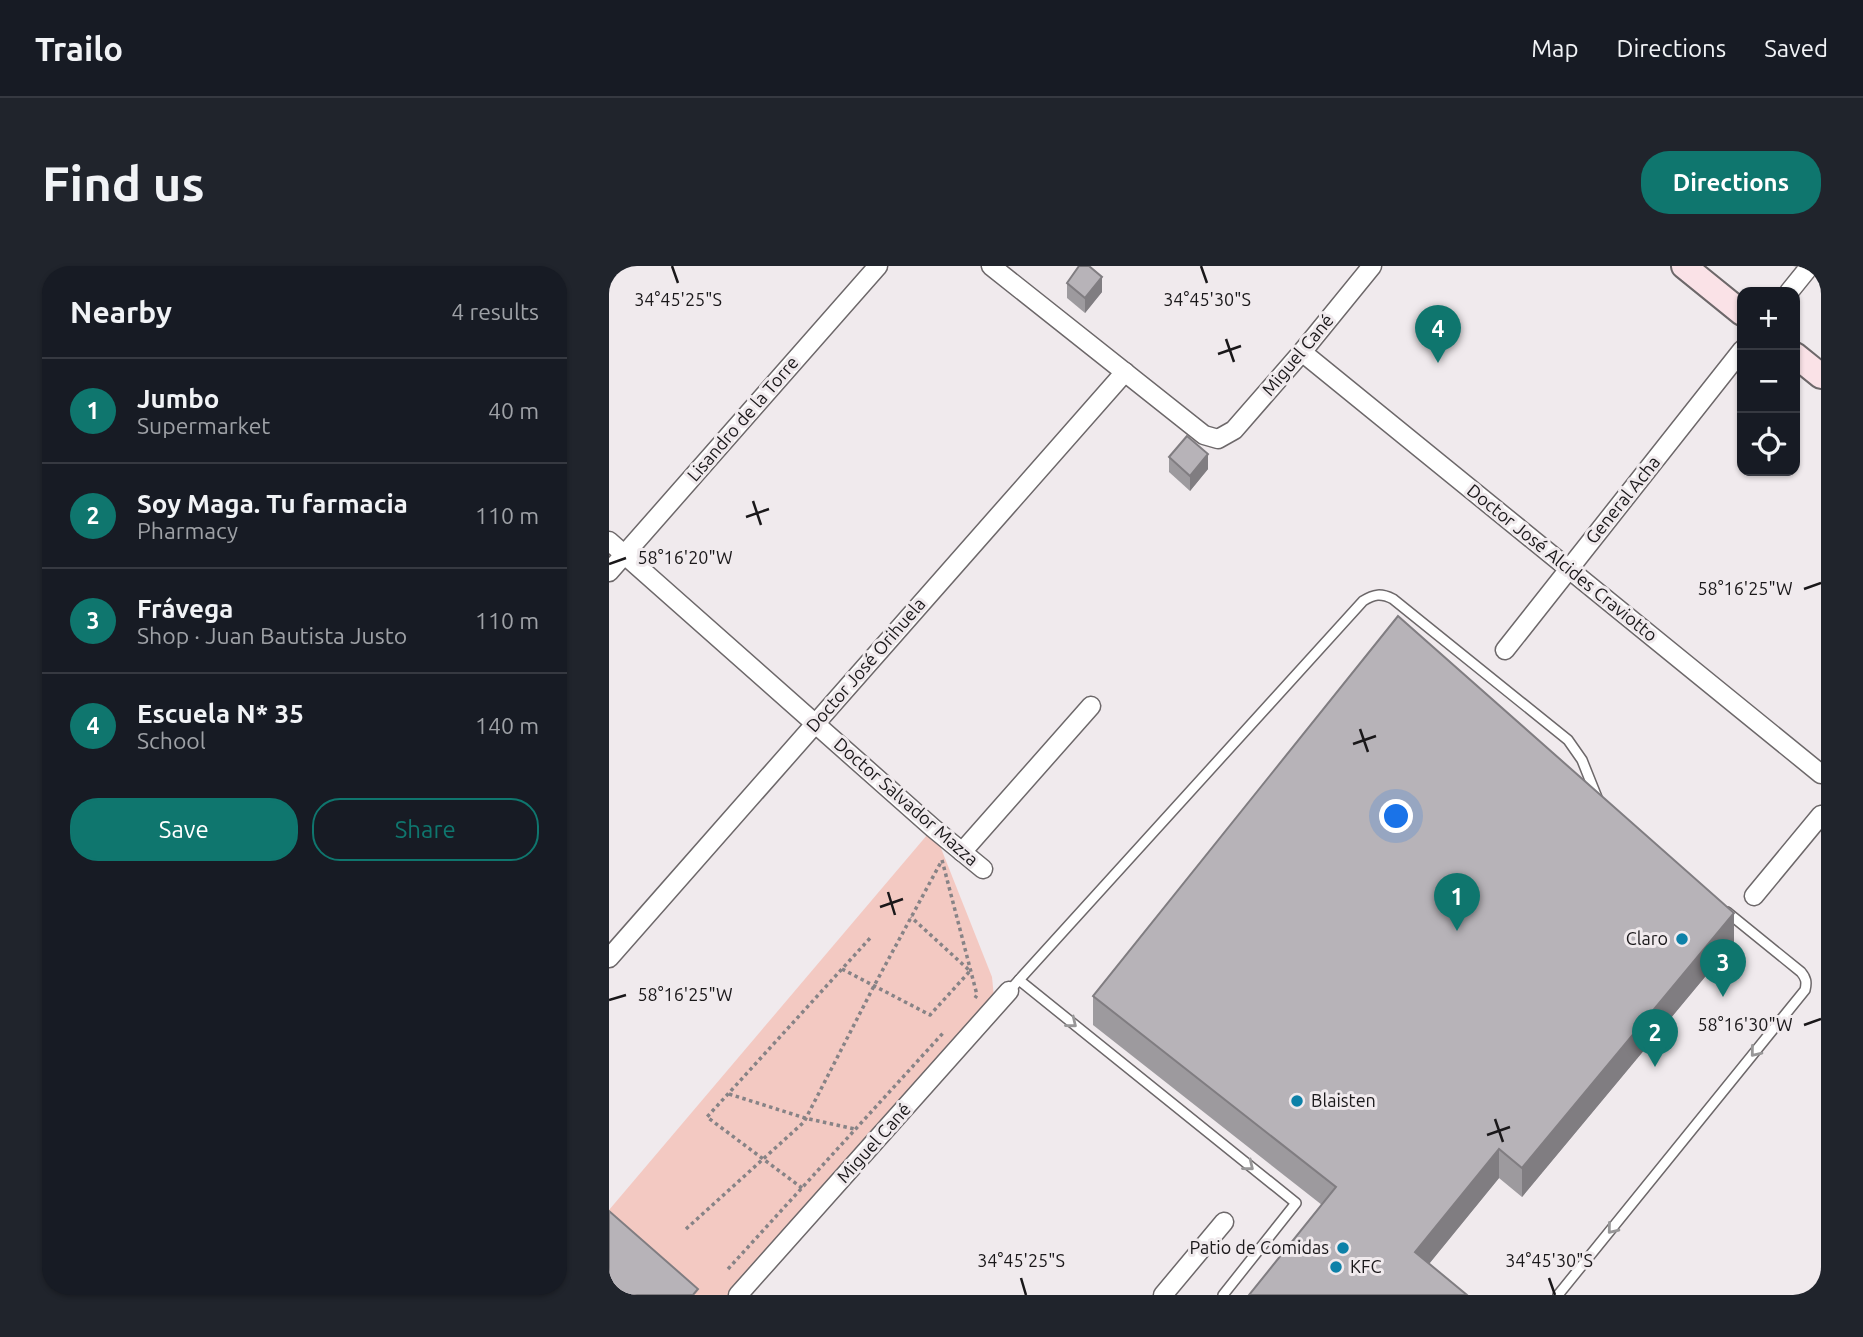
<!DOCTYPE html>
<html lang="en">
<head>
<meta charset="utf-8">
<style>
  body { margin:0; font-family:Ubuntu,sans-serif; background:#20242c; color:#f1f3f6 }
  .controls { position:absolute; right:21px; top:21px; display:grid; overflow:hidden; border-radius:14px; box-shadow:0 2px 5px #0004 }
  .controls button { width:63px; height:63px; display:grid; place-items:center; padding:0; border:0; border-bottom:2px solid #363941; background:#171b24; color:#f1f3f6; font:35px sans-serif }
  .you { position:absolute; left:788px; top:551px; width:24px; height:24px; margin:-18px; border:5px solid #fff; border-radius:50%; background:#1a73e8; box-shadow:0 0 0 10px #1a73e833 }
  .badge { display:grid; place-items:center; width:46px; height:46px; border-radius:50%; background:#0f766e; color:#fff; font-size:23px; font-weight:700 }
  .pin { position:absolute; translate:-50% -58px; filter:drop-shadow(0 2px 4px #0008) }
  .pin::after { content:''; position:absolute; top:37px; width:24px; height:21px; background:inherit; clip-path:polygon(0 0,100% 0,50% 100%) }
  .list { margin:0; padding:0; list-style:none }
  h2 { display:flex; justify-content:space-between; align-items:center; height:91px; margin:0; padding:0 28px; font-size:30px }
  h2 small { font-size:23px; font-weight:400; color:#9ea1a6 }
  .list li { display:grid; grid-template-columns:46px 1fr auto; gap:21px; align-items:center; box-sizing:border-box; height:105px; padding:0 28px; border-top:2px solid #363941 }
  .list b { display:block; font-size:26px; white-space:nowrap }
  .list p { margin:0; font-size:23px; white-space:nowrap; color:#9ea1a6 }
  .list em { font-size:23px; font-style:normal; color:#9ea1a6 }
  .actions { display:flex; gap:14px; padding:21px 28px }
  .actions a { flex:1; padding:16px 0; border:2px solid #0f766e; border-radius:28px; text-align:center; font-size:24px; color:#0f766e }
  .actions .main { background:#0f766e; color:#fff }
  .icon { flex:none; width:38px; height:38px; fill:none; stroke:currentColor; stroke-width:2; stroke-linecap:round; stroke-linejoin:round }
  .map { position:relative; flex:none; width:1212px; height:1029px; overflow:hidden; border-radius:28px }
  header { display:flex; align-items:center; gap:42px; box-sizing:border-box; height:98px; padding:0 35px; background:#171b24; border-bottom:2px solid #363941 }
  header strong { font-size:33px }
  nav { display:flex; gap:38px; margin-inline-start:auto; font-size:24px }
  .intro { display:flex; align-items:center; justify-content:space-between; box-sizing:border-box; height:168px; padding:0 42px }
  h1 { margin:0; font-size:49px }
  .button { padding:18px 32px; border-radius:28px; background:#0f766e; color:#fff; font-size:24px; font-weight:700 }
  main { display:flex; gap:42px; padding:0 42px }
  aside { flex:1; background:#171b24; border-radius:28px; box-shadow:0 2px 5px #0004 }
  .map>svg:first-child { display:block }
</style>
</head>
<body>
<header>
<strong>Trailo</strong>
<nav><a>Map</a><a>Directions</a><a>Saved</a></nav>
</header>
<div class="intro"><h1>Find us</h1><a class="button">Directions</a></div>
<main>
<aside>
<h2>Nearby<small>4 results</small></h2>
<ul class="list">
<li><span class="badge">1</span><div><b>Jumbo</b><p>Supermarket</p></div><em>40 m</em></li>
<li><span class="badge">2</span><div><b>Soy Maga. Tu farmacia</b><p>Pharmacy</p></div><em>110 m</em></li>
<li><span class="badge">3</span><div><b>Frávega</b><p>Shop · Juan Bautista Justo</p></div><em>110 m</em></li>
<li><span class="badge">4</span><div><b>Escuela N* 35</b><p>School</p></div><em>140 m</em></li>
</ul>
<div class="actions"><a class="main">Save</a><a>Share</a></div>
</aside>
<div class="map">
<svg width="1212" height="1029" viewBox="0 0 1212 1029">
  <rect width="100%" height="100%" fill="#f0eaed"/>
  <polygon fill="#f3c9c2" points="324,562 383,711 386,741 129,1029 86,1029 0,952 0,944"/>
  <g fill="none" stroke-linecap="round" stroke-linejoin="round">
    <g stroke="#6d686a" stroke-width="12">
      <g id="service">
        <polyline points="410,714 687,937 614,1029"/>
        <path d="M400,725L754,335C765,328 772,327 784,333L959,474L973,494L989,534"/>
        <path d="M949,1029L1196,724C1198,716 1197,712 1192,706L1118,646"/>
      </g>
    </g>
    <g stroke="#6d686a" stroke-width="21">
      <g id="minor">
        <polyline points="382,0 595,169 609,173 625,164 693,86 763,0"/>
        <polyline points="1180,26 1201,0"/>
        <polyline points="693,86 1212,508"/>
        <polyline points="0,275 324,562 374,603"/>
        <polyline points="0,306 269,0"/>
        <polyline points="896,384 1133,84"/>
        <polyline points="353,586 482,440"/>
        <polyline points="1145,630 1212,549"/>
        <polyline points="0,692 516,106"/>
        <polyline points="129,1029 400,725"/>
        <polyline points="554,1029 615,956"/>
      </g>
    </g>
    <g stroke="#6d686a" stroke-width="28">
      <g id="secondary">
        <polyline points="1075,0 1133,47"/>
        <polyline points="1186,89 1212,110"/>
      </g>
    </g>
    <g stroke="#878386" stroke-width="3.5" stroke-dasharray="3.5 3.5" stroke-linecap="butt">
      <polyline points="333,594 368,729 366,732"/>
      <polyline points="233,703 321,749 361,705 302,651"/>
      <polyline points="120,828 196,852 246,863"/>
      <polyline points="193,922 98,851 263,670"/>
      <polyline points="77,963 195,856 265,720 332,596"/>
      <polyline points="119,1003 335,766"/>
    </g>
    <use href="#service" stroke="#fff" stroke-width="9"/>
    <use href="#minor" stroke="#fff" stroke-width="18"/>
    <use href="#secondary" stroke="#fae2e7" stroke-width="24"/>
  </g>
  <g fill="#9d9a9e">
    <polygon points="458,17 493,26 476,47 458,32"/>
    <polygon points="560,191 599,203 581,225 560,206"/>
    <polygon points="1125,676 913,931 890,912 820,998 713,939 484,759 484,730"/>
  </g>
  <g fill="#807d81">
    <polygon points="493,11 493,26 476,47 476,32"/>
    <polygon points="599,188 599,203 581,225 581,210"/>
    <polygon points="1125,647 1125,676 913,931 913,902"/>
    <polygon points="890,883 890,912 806,1015 806,986"/>
  </g>
  <g fill="#b7b3b8" stroke="#807d81" stroke-width="2">
    <polygon points="470,0 480,0 493,11 476,32 458,17"/>
    <polygon points="578,170 599,188 581,210 560,191"/>
    <polygon points="789,350 1125,647 913,902 890,883 806,986 858,1029 640,1029 727,921 484,730"/>
    <polygon points="0,945 89,1023 84,1029 0,1029"/>
  </g>
  <defs><path id="oneway-chevron" d="M-2-3.5L2.5 0L-2 3.5" fill="none" stroke-width="1.6" stroke-linecap="round" stroke-linejoin="round" transform="scale(1.75)"/></defs>
  <g stroke="#989798">
    <use href="#oneway-chevron" transform="translate(463 757) rotate(39)"/>
    <use href="#oneway-chevron" transform="translate(1146 786) rotate(129)"/>
    <use href="#oneway-chevron" transform="translate(640 900) rotate(39)"/>
    <use href="#oneway-chevron" transform="translate(1003 963) rotate(129)"/>
  </g>
  <path fill="none" stroke="#1a181a" stroke-width="2.5" d="M63,0L69,17M592,0L598,17M617,73L625,96M609,88L632,80M144,235L152,259M137,251L160,243M0,298L17,292M1195,323L1212,317M751,463L759,486M744,478L767,470M279,626L286,649M271,641L294,633M0,734L17,729M1195,759L1212,753M886,853L894,876M878,869L901,861M412,1012L417,1029M940,1012L946,1029"/>
  <g fill="#0d81a8" stroke="#f0eaed" stroke-width="2.5">
    <circle cx="1073" cy="673" r="7"/>
    <circle cx="688" cy="835" r="7"/>
    <circle cx="734" cy="982" r="7"/>
    <circle cx="727" cy="1001" r="7"/>
  </g>
  <g text-anchor="middle" stroke-width="6" stroke-linejoin="round" paint-order="stroke">
    <g font-size="18" fill="#1a181a" stroke="#f0eaed">
      <text transform="translate(689 89) rotate(-50)" y="6">Miguel Cané</text>
      <text transform="translate(134 153) rotate(-49)" y="6">Lisandro de la Torre</text>
      <text transform="translate(1014 234) rotate(-51)" y="6">General Acha</text>
      <text transform="translate(953 297) rotate(39)" y="6">Doctor José Alcides Craviotto</text>
      <text transform="translate(257 399) rotate(-49)" y="6">Doctor José Orihuela</text>
      <text transform="translate(297 536) rotate(41)" y="6">Doctor Salvador Mazza</text>
      <text transform="translate(265 877) rotate(-48)" y="6">Miguel Cané</text>
    </g>
    <g font-size="18" fill="#1a181a" stroke="#f0eaed" text-anchor="end">
      <text x="1059" y="679">Claro</text>
      <text x="702" y="841" text-anchor="start">Blaisten</text>
      <text x="720" y="988">Patio de Comidas</text>
      <text x="741" y="1007" text-anchor="start">KFC</text>
    </g>
  </g>
  <g font-size="18" text-anchor="middle" fill="#1a181a" stroke="#f0eaed" stroke-width="6" stroke-linejoin="round" paint-order="stroke">
    <text x="69" y="40">34°45'25"S</text>
    <text x="598" y="40">34°45'30"S</text>
    <text x="76" y="298">58°16'20"W</text>
    <text x="1136" y="329">58°16'25"W</text>
    <text x="76" y="735">58°16'25"W</text>
    <text x="1136" y="765">58°16'30"W</text>
    <text x="412" y="1001">34°45'25"S</text>
    <text x="940" y="1001">34°45'30"S</text>
  </g>
</svg>
<div class="controls">
<button>+</button>
<button>−</button>
<button><svg class="icon" aria-label="locate" viewBox="0 0 24 24"><circle cx="12" cy="12" r="6"/><path d="M12 2v4M12 18v4M2 12h4M18 12h4"/></svg></button>
</div>
<div class="you"></div>
<div class="pin badge" style="left:848px;top:665px">1</div>
<div class="pin badge" style="left:1046px;top:801px">2</div>
<div class="pin badge" style="left:1114px;top:731px">3</div>
<div class="pin badge" style="left:829px;top:97px">4</div>
</div>
</main>
</body>
</html>
